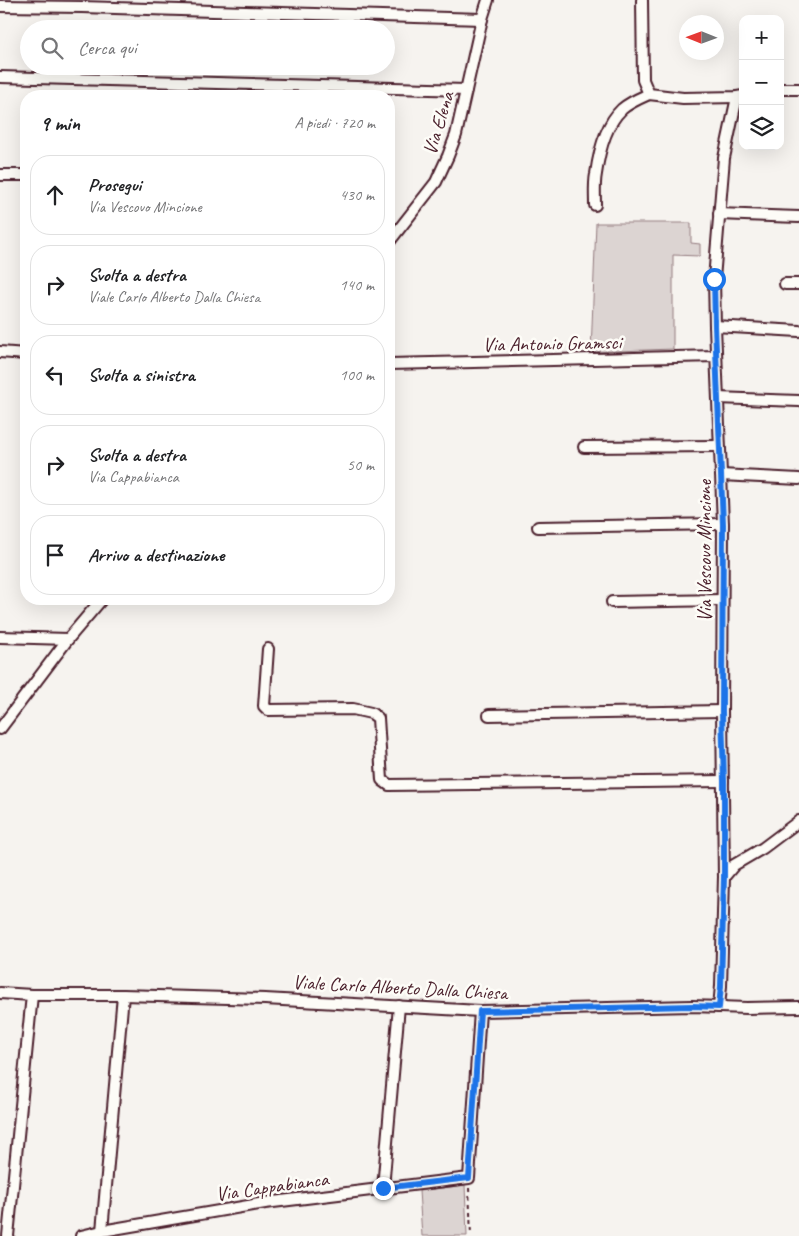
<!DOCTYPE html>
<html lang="it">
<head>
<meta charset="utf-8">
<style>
  body { margin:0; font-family:Caveat,sans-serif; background:#f2f2f2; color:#202124 }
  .controls { position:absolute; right:15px; top:15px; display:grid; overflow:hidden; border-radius:10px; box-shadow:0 5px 20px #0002 }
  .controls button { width:45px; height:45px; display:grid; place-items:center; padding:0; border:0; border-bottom:1px solid #e0e0e0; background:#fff; color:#202124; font:25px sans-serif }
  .compass { position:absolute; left:679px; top:15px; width:45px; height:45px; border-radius:50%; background:#fff; box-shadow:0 5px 20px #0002; rotate:271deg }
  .stop { position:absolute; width:15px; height:15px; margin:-11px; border:4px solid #1a73e8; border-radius:50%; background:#fff }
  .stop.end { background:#1a73e8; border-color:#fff; box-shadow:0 1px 5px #0008 }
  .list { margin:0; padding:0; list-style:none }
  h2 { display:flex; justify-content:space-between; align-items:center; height:65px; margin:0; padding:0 20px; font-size:21px }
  h2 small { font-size:16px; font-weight:400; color:#757577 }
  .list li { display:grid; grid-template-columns:32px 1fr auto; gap:15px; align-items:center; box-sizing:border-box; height:80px; margin:0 10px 10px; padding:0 10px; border:1px solid #e0e0e0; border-radius:20px }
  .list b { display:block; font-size:19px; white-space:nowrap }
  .list p { margin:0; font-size:16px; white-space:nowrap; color:#757577 }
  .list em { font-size:16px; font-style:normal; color:#757577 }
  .icon { flex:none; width:28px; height:28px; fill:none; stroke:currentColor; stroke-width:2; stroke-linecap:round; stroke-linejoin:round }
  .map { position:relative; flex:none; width:799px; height:1236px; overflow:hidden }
  .search { position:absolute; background:#fff; box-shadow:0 5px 20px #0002; left:20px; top:20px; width:375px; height:55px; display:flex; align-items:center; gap:12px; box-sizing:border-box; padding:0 18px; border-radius:28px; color:#757577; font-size:19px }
  .panel { position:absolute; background:#fff; box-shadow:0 5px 20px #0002; left:20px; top:90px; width:375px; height:515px; border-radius:20px }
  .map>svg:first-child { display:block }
</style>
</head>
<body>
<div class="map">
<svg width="799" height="1236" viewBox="0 0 799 1236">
  <rect width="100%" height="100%" fill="#f6f3ef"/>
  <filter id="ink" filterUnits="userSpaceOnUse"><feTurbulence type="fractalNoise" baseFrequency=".02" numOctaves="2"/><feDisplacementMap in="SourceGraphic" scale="10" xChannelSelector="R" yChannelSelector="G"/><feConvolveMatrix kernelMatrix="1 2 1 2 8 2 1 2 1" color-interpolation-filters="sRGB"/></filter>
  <g filter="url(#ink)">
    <g fill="#dcd4d2" stroke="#937a7e">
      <polygon points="596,223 691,223 691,243 700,244 700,256 673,255 673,349 591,352"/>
      <polygon points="465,1185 467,1236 422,1236 419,1191"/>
    </g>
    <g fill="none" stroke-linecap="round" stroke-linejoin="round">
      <g stroke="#4a1f2b" stroke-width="14">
        <g id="street">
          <polyline points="642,0 643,80 649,94 683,98 737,97 743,96"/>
          <polyline points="0,6 82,7 482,19"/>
          <polyline points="0,77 466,90"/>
          <polyline points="780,89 799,89"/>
          <polyline points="0,175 26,175"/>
          <path d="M595,205C595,195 594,184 596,174C599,152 605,125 622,109C630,102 640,98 649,94"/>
          <polyline points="719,214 799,217"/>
          <polyline points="389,242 436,182 448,156 456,135 482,19 488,0"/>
          <polyline points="785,284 799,284"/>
          <polyline points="715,326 799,331"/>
          <polyline points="0,352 26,354"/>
          <polyline points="389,364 716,356"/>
          <polyline points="718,398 799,401"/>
          <polyline points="584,447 719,446"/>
          <polyline points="721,475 799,479"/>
          <polyline points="538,527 723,524"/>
          <polyline points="612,602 722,600"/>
          <polyline points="0,637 68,639"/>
          <polyline points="268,649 264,706 268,710 353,709 371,713 378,718 382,780 389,785 723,781"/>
          <polyline points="489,715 722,711"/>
          <polyline points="0,729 68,639 102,599"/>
          <polyline points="724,877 734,865 763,848 799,821"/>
          <polyline points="0,993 32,995 123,995 265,999 480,1011 692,1006 747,1008 799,1007"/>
          <polyline points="719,1007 721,986 724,877 722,711 723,524 715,326 714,279 724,158 737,97"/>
          <polyline points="383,1188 399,1006"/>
          <polyline points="102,1231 123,995"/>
          <polyline points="8,1236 32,995"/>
          <polyline points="81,1236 102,1231 265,1203 469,1178 480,1011"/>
        </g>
      </g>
      <polyline stroke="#4a1f2b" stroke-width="2" stroke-dasharray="4 4" stroke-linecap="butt" points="469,1188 471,1236"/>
      <use href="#street" stroke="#fdfcf7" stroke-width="10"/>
    </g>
  </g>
  <g fill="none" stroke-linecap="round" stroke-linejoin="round" filter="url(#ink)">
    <polyline stroke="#1a73e8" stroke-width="6" points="383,1188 469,1178 480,1011 692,1006 719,1007 721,986 724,877 724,781 722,711 723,524 715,326 714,279"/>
  </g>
  <g text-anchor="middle" stroke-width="5" stroke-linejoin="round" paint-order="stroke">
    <g font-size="20" fill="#4a1f2b" stroke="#fdfcf7">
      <text transform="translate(438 123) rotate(-73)" y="7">Via Elena</text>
      <text transform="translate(552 343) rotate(-1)" y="7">Via Antonio Gramsci</text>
      <text transform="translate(704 551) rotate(-90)" y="7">Via Vescovo Mincione</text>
      <text transform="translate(400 987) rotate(3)" y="7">Viale Carlo Alberto Dalla Chiesa</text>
      <text transform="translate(272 1186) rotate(-8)" y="7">Via Cappabianca</text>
    </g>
  </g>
</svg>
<div class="controls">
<button>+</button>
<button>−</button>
<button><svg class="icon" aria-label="layers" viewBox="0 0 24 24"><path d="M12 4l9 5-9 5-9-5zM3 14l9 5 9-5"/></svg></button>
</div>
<svg class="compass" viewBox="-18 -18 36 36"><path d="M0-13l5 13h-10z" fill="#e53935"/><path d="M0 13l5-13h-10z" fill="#757577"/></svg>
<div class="stop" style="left:714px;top:279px"></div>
<div class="stop end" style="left:383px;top:1188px"></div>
<div class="search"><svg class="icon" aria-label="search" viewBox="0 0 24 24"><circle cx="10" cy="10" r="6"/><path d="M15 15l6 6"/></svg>Cerca qui</div>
<section class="panel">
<h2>9 min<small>A piedi · 720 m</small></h2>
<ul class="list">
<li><svg class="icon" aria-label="ahead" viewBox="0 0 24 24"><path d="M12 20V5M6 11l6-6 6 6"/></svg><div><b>Prosegui</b><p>Via Vescovo Mincione</p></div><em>430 m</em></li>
<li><svg class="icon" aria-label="right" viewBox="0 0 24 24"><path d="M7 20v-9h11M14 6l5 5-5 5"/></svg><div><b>Svolta a destra</b><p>Viale Carlo Alberto Dalla Chiesa</p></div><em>140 m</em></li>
<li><svg class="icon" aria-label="left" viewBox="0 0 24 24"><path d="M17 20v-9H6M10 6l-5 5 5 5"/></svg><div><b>Svolta a sinistra</b></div><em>100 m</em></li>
<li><svg class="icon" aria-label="right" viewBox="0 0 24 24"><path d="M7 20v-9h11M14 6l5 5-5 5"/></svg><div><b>Svolta a destra</b><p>Via Cappabianca</p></div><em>50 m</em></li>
<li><svg class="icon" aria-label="arrive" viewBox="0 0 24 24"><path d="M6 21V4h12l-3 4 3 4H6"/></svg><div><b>Arrivo a destinazione</b></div></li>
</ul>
</section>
</div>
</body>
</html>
